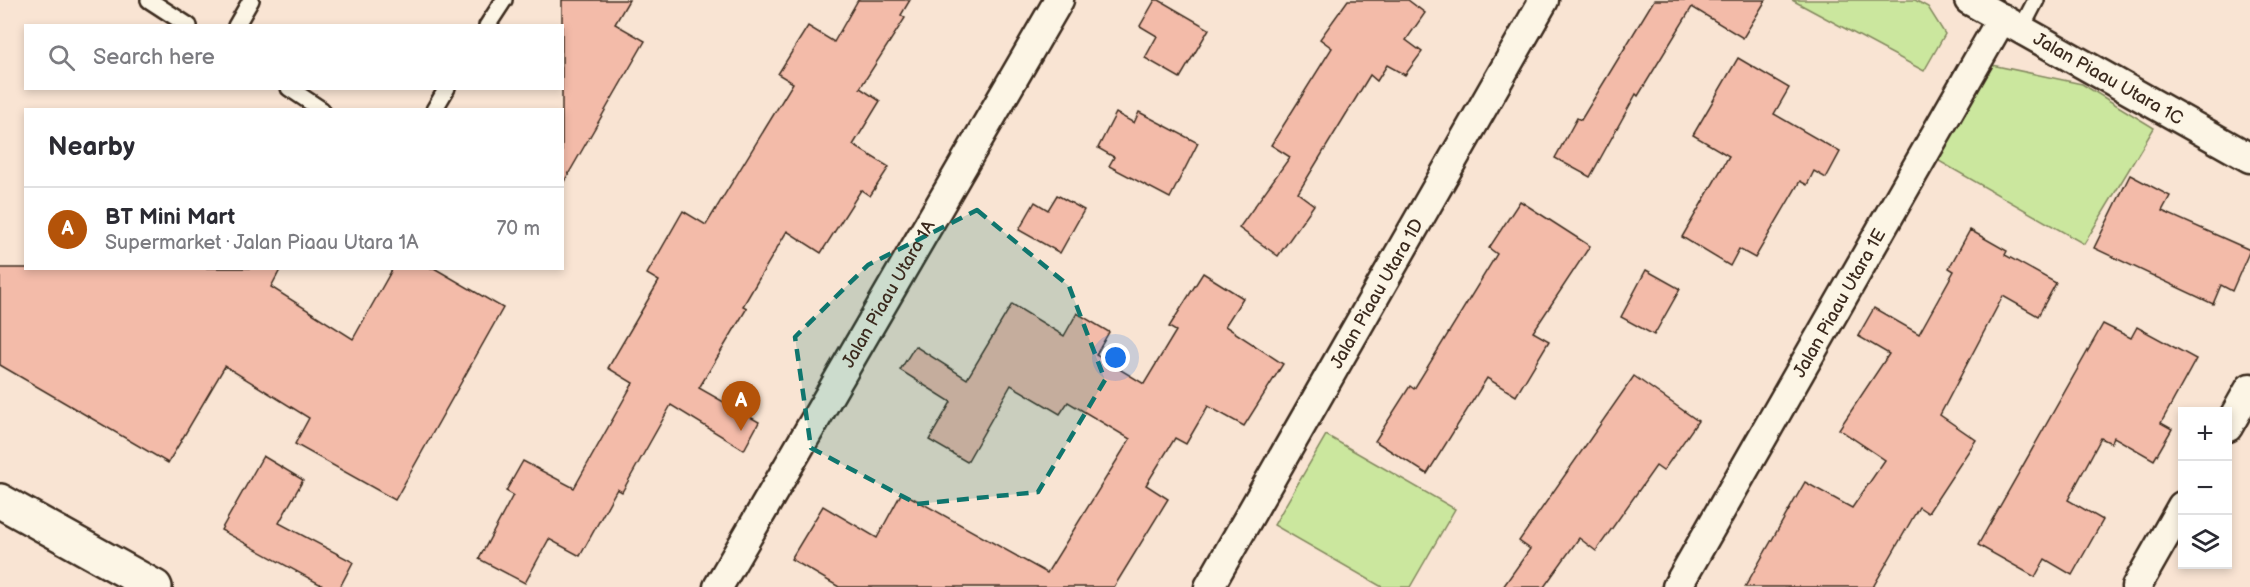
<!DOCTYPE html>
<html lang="en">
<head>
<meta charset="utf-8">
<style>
  body { margin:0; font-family:"Balsamiq Sans",sans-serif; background:#f7f7f7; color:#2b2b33 }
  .controls { position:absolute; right:18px; bottom:18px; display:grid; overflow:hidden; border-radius:0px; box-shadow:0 3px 9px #0003 }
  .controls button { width:54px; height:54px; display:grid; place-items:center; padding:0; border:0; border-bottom:2px solid #e1e1e2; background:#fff; color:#2b2b33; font:30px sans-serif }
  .you { position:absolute; left:1116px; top:358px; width:21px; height:21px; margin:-15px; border:4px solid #fff; border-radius:50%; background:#1a73e8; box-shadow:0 0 0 9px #1a73e833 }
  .badge { display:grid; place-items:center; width:39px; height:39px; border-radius:50%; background:#b45309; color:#fff; font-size:20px; font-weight:700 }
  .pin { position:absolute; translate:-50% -50px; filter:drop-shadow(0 2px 3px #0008) }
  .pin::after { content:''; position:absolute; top:32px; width:21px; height:18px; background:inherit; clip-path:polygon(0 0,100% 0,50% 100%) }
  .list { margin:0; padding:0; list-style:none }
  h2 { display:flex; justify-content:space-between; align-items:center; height:78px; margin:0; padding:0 24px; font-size:26px }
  h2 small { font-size:20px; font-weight:400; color:#7c7c81 }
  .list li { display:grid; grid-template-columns:39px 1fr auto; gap:18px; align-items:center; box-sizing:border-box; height:84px; padding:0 24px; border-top:2px solid #e1e1e2 }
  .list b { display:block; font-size:22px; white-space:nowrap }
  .list p { margin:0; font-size:20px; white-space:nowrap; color:#7c7c81 }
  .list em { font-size:20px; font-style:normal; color:#7c7c81 }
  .icon { flex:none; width:33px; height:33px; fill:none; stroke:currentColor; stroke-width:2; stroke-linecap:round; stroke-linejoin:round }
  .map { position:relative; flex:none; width:2250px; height:587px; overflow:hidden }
  .search { position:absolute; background:#fff; box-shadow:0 3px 9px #0003; left:24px; top:24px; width:540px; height:66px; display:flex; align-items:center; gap:15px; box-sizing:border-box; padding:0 21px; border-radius:0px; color:#7c7c81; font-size:22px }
  .panel { position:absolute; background:#fff; box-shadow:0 3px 9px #0003; left:24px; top:108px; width:540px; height:162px; border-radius:0px }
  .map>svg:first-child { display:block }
</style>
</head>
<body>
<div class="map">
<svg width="2250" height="587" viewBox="0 0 2250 587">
  <rect width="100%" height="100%" fill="#f9e4d3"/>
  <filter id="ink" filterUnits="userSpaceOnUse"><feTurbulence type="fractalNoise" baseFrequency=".0167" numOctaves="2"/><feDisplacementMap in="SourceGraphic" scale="12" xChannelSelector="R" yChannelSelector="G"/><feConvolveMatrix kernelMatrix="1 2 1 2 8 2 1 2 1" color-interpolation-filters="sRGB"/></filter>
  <g filter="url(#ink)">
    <g fill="#cbe79e" stroke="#83885e" stroke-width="1.5">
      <polygon points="1792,0 1915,0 1928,7 1945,34 1924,71"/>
      <polygon points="1987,64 2082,84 2154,128 2084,244 1932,157"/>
      <polygon points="1326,435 1455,509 1410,587 1382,587 1274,525"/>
    </g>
    <g fill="#f3bba9" stroke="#3b2a1e" stroke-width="1.5">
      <polygon points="562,0 629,0 615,24 645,41 562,185"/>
      <polygon points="858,0 910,0 901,15 905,18 860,88 880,101 853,145 889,167 870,196 861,190 821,253 787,231 743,306 747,308 699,388 759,422 744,450 671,405 622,492 617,489 580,556 549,539 525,583 479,559 513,495 506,491 523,461 574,488 633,383 608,368 659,281 647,274 683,211 706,225 793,83 778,74 808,26 834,42"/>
      <polygon points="1155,0 1159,0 1209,29 1180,78 1145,58 1157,36 1140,26"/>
      <polygon points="1348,0 1408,0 1425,13 1406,40 1422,52 1405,75 1387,65 1377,81 1370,75 1298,193 1314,205 1278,256 1239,228 1290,157 1271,145 1332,48 1320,39"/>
      <polygon points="1654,0 1766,0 1743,38 1692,7 1638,96 1636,94 1590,177 1555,158 1577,118 1581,120"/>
      <polygon points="1738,58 1789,88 1774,114 1840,152 1826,178 1814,171 1807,185 1800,181 1755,258 1739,249 1730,266 1682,237 1729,156 1693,135"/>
      <polygon points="1139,112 1198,143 1170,198 1109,166 1114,157 1098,148 1116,113 1134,123"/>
      <polygon points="2130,175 2170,196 2162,211 2250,250 2232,291 2221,285 2213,304 2094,248"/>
      <polygon points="1057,195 1084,210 1060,253 1019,230 1035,202 1048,210"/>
      <polygon points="1520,201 1590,246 1533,332 1549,341 1516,396 1487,378 1427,474 1375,441 1410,386 1414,389 1497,254 1489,248"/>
      <polygon points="1970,230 2007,251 2005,255 2056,283 2038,316 2003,296 1940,415 1976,440 1928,513 1919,507 1873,587 1745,587 1805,482 1852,508 1885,460 1839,429 1889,354 1858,336 1874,308 1919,334 1954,271 1949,268"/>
      <polygon points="0,268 281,268 271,287 353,339 393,268 434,268 503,308 395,500 295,444 309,418 225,366 168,463 0,365"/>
      <polygon points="1646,270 1680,289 1654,335 1621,317"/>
      <polygon points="1203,273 1243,298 1225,326 1283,364 1244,426 1208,406 1186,444 1175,438 1146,485 1168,499 1114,587 839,587 791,559 823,506 877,538 902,492 1047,573 1130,439 1068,402 1060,414 1011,385 967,462 929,440 951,402 900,370 915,346 967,379 1012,304 1064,336 1077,313 1109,332 1096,355 1144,384 1176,331 1169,327"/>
      <polygon points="2103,324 2131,338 2137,327 2196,359 2161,423 2172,429 2154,460 2114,437 2111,443 2101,438 2068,500 2103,520 2072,575 2045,559 2035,577 1978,545"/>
      <polygon points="1634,376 1698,421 1663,471 1656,466 1596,551 1579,538 1544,587 1503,587 1530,549 1519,541"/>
      <polygon points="263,456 303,480 279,523 353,562 340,587 325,587 221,530"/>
    </g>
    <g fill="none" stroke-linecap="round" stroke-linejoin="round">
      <g stroke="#3b2a1e" stroke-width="20">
        <g id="service">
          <polyline points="149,0 189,26"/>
          <polyline points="236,26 251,0"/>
          <polyline points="487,26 504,0"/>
          <polyline points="2021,29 2036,0"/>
          <polyline points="289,88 322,110"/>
          <polyline points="434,110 447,88"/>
        </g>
      </g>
      <g stroke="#3b2a1e" stroke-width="33">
        <g id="minor">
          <path id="s1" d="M1969,0L2250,158"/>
          <polyline points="2228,427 2250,388"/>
          <path id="s2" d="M718,587L1059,0"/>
          <path id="s3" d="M1209,587L1544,0"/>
          <path id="s4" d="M1677,587L2002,18"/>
          <polyline points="2136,587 2182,506"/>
        </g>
      </g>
      <g stroke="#3b2a1e" stroke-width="38">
        <polyline id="tertiary" points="0,501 155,587"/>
      </g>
      <use href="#service" stroke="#fcf5e5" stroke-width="15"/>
      <use href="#minor" stroke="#fcf5e5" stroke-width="28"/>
      <use href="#tertiary" stroke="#fcf5e5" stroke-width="33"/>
    </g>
  </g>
  <path fill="#0f766e" fill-opacity="0.2" stroke="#0f766e" stroke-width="4.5" stroke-dasharray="12 8" stroke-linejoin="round" d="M977,210L1069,286L1105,380L1038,492L917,504L811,448L795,337L868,265Z"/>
  <g text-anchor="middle" stroke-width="4.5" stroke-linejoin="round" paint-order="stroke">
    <g font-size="18" fill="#3b2a1e" stroke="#fcf5e5">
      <text dy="6" stroke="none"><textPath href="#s1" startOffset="160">Jalan Piaau Utara 1C</textPath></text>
      <text dy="6" stroke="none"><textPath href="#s3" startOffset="338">Jalan Piaau Utara 1D</textPath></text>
      <text dy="6" stroke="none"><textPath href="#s2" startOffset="339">Jalan Piaau Utara 1A</textPath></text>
      <text dy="6" stroke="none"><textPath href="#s4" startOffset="327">Jalan Piaau Utara 1E</textPath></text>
    </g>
  </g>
</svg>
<div class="controls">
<button>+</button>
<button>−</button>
<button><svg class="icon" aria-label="layers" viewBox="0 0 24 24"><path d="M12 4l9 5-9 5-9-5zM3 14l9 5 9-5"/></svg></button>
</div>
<div class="you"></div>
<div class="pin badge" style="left:741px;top:431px">A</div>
<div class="search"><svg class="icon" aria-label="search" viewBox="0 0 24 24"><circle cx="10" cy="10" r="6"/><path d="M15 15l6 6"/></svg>Search here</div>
<section class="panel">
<h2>Nearby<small></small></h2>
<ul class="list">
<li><span class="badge">A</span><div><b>BT Mini Mart</b><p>Supermarket · Jalan Piaau Utara 1A</p></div><em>70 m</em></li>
</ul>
</section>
</div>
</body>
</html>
